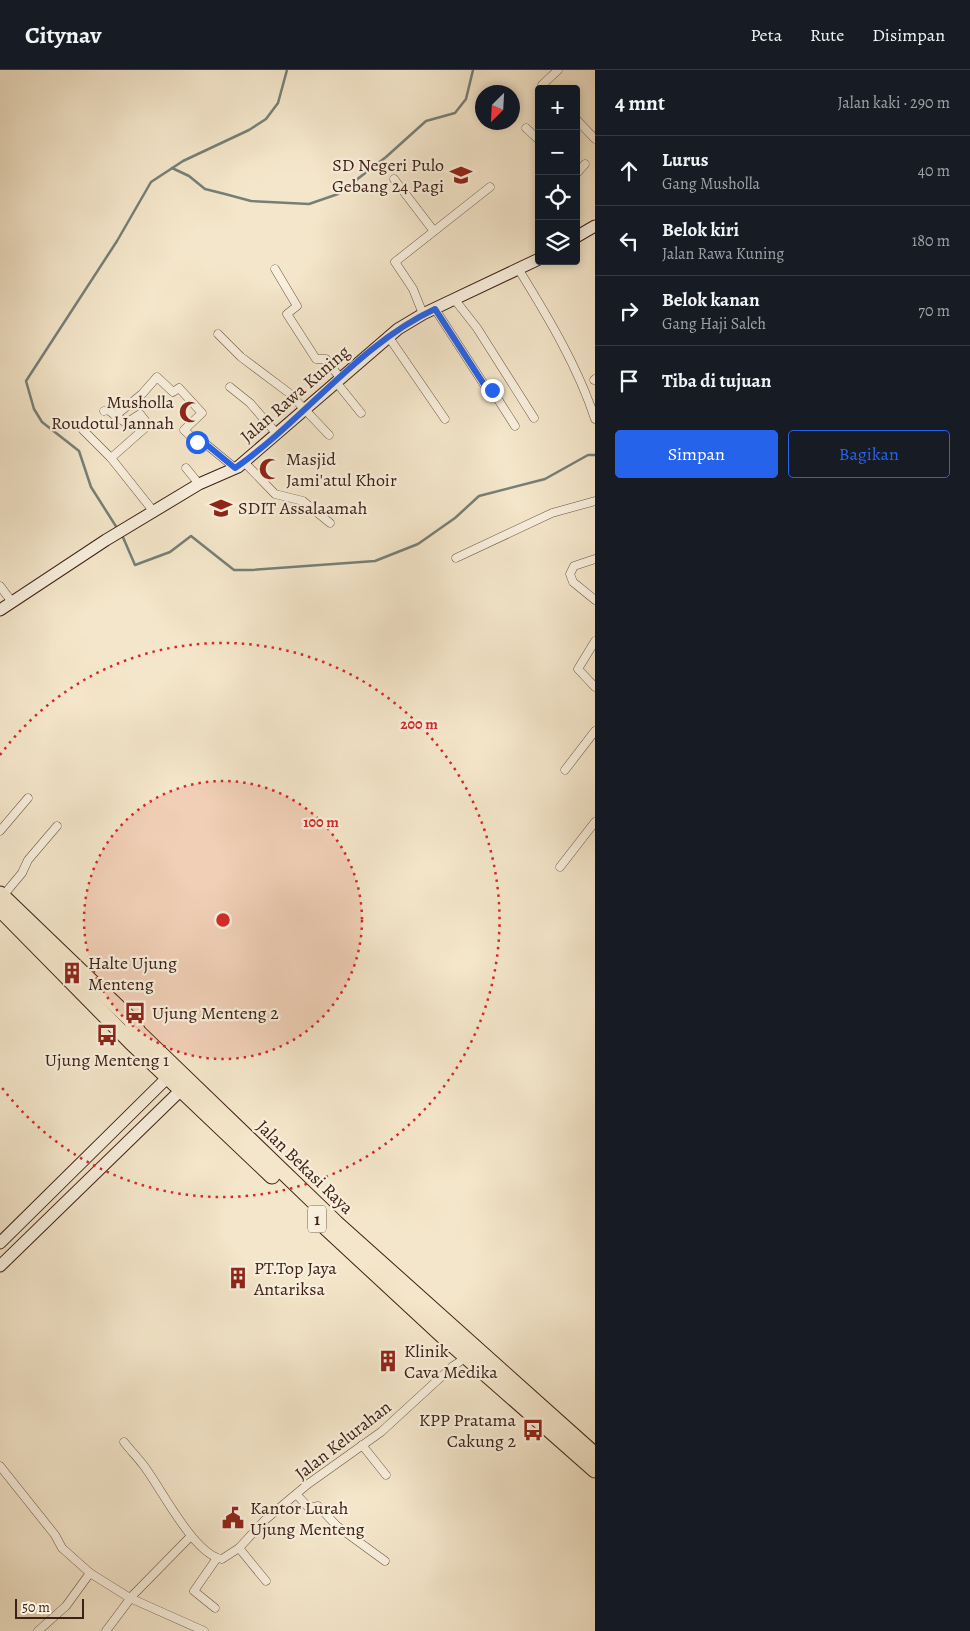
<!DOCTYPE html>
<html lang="id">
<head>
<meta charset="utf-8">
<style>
  body { margin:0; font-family:Alegreya,serif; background:#20242c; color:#f1f3f6 }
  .controls { position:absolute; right:15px; top:15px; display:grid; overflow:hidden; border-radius:5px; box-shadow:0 2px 8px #0003 }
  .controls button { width:45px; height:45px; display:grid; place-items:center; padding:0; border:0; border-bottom:1px solid #363941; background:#171b24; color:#f1f3f6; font:25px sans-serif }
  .compass { position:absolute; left:475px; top:15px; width:45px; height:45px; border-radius:50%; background:#171b24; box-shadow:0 2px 8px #0003; rotate:204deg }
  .scale { position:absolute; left:15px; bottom:12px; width:69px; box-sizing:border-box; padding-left:5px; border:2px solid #3d2016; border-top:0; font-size:14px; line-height:18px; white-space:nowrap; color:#3d2016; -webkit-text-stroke:4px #f8efdd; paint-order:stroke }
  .stop { position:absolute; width:15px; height:15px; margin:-11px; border:4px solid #2563eb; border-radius:50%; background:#fff }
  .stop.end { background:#2563eb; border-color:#fff; box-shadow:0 1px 5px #0008 }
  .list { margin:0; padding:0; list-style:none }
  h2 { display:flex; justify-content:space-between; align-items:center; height:65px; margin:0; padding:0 20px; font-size:21px }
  h2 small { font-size:16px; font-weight:400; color:#9ea1a6 }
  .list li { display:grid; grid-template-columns:32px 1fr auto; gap:15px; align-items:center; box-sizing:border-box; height:70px; padding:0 20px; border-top:1px solid #363941 }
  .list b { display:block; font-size:19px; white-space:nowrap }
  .list p { margin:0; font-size:16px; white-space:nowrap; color:#9ea1a6 }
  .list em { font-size:16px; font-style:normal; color:#9ea1a6 }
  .actions { display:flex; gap:10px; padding:15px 20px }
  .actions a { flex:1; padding:11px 0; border:1px solid #2563eb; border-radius:5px; text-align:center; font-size:18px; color:#2563eb }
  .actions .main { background:#2563eb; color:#fff }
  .icon { flex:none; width:28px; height:28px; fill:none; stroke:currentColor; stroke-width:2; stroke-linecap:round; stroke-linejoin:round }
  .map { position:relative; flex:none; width:595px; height:1561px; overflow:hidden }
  header { display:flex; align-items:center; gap:30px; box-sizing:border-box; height:70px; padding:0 25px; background:#171b24; border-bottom:1px solid #363941 }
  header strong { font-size:24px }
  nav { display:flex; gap:28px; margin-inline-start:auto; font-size:18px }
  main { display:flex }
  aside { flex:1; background:#171b24 }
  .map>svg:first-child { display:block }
</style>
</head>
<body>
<header>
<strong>Citynav</strong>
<nav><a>Peta</a><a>Rute</a><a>Disimpan</a></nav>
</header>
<main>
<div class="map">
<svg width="595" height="1561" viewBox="0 0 595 1561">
  <rect width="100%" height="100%" fill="#f4e6ca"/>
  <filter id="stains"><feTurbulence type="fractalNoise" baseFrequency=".004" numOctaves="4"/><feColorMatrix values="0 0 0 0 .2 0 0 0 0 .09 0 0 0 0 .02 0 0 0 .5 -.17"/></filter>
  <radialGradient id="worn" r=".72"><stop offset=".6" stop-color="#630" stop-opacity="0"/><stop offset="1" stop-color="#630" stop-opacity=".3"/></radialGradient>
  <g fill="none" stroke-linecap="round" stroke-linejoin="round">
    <g stroke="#767f77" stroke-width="2.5">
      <polyline points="172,98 189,106 205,119 225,124 251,131 309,134 338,124 386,87 426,51 455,43 466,29 473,0"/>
      <polyline points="117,458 91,417 79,381 42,352 34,339 26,311 117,171 151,112 183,91 249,60 266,49 278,33 287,0"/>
      <polyline points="122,465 135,495 170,482 191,466 234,500 251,500 375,491 418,474 455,448 479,426 545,409 588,385 595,385"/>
    </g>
    <g stroke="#6b5243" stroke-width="9">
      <g id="street">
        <polyline points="546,19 542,15 558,0"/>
        <polyline points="576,49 595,69"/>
        <polyline points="526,58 539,70"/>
        <polyline points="576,104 585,94"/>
        <polyline points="394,109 433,160"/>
        <polyline points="275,199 297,236 287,244 316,289 326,289 340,308"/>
        <path d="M519,200C548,247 578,297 595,349"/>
        <polyline points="455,230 477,258 534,348"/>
        <polyline points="435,239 485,316 492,320 515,356"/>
        <polyline points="423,244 413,219 395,192 490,117"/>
        <polyline points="218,264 241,287 289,323 329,365"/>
        <polyline points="388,266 445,349"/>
        <polyline points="594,310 595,309"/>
        <polyline points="336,312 361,343"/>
        <polyline points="230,317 250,333 277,364"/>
        <polyline points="104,341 108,340 126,353 140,344 147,353 145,358 111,388"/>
        <polyline points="115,346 142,324 157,307 173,322 179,318 202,343 184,360 197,372 201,370 235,398"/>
        <polyline points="83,360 111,388 154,442"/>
        <polyline points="244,392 275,424 303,431 330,453"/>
        <polyline points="186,398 199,414"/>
        <polyline points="456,488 552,443 595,431"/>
        <polyline points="595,489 574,496 570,504 573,512 595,530"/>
        <polyline points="0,516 12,532"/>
        <polyline points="595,571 578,599 595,617"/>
        <polyline points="565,700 595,661"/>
        <polyline points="0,761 28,728"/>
        <polyline points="560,797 595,752"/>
        <polyline points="2,827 22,803 28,790 57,756"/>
        <path d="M124,1372C131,1381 138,1388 144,1396C161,1418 194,1485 222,1489L239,1478L265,1450L308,1414L381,1362L453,1296L467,1287"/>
        <polyline points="362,1375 386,1405"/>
        <polyline points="0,1396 55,1465 62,1478 90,1503 130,1528 204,1561"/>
        <polyline points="297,1425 309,1438 318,1436 337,1456 385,1491"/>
        <polyline points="239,1478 266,1511"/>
        <polyline points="215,1538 194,1521 217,1488"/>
        <polyline points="38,1561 66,1536 90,1503"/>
        <polyline points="106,1561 133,1525 191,1466"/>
      </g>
    </g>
    <g stroke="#3d2016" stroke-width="13">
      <g id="secondary">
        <polyline points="576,167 595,156"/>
        <polyline points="0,540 106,470 199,414 238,397 398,259 423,244 539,189"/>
        <polyline points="0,1173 168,1007"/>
        <polyline points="0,1196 181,1020"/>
      </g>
    </g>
    <g stroke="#3d2016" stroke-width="17">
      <g id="highway">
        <polyline points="0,824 130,949 139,963 336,1153 595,1385"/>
        <polyline points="0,839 131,972 272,1106"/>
        <polyline points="321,1153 444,1267 595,1400"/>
      </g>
    </g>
    <use href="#street" stroke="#f8efdd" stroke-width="8"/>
    <use href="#secondary" stroke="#f8efdd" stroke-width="11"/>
    <use href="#highway" stroke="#f4e6ca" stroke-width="15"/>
  </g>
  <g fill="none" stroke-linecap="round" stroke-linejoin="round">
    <path stroke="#2563eb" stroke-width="6" d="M197,372L201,370L235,398L238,396C304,349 361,273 435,239L485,316L492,320"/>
  </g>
  <circle cx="223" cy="850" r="139" fill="#d62828" fill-opacity=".12"/>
  <g fill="none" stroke="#d62828" stroke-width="2.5" stroke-dasharray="2.5 5">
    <circle cx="223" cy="850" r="139"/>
    <path d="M0 685A277 277 0 1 1 0 1015"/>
  </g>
  <defs>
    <g id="school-bare" transform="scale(1.725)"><path d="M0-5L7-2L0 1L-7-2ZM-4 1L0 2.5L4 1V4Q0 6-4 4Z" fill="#8f2418" stroke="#f8efdd" stroke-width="2.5" paint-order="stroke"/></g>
    <g id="mosque-bare" transform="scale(1.725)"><path d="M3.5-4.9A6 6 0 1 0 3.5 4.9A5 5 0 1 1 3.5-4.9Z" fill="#8f2418" stroke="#f8efdd" stroke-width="2.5" paint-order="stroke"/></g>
    <g id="building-bare" transform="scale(1.725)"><path d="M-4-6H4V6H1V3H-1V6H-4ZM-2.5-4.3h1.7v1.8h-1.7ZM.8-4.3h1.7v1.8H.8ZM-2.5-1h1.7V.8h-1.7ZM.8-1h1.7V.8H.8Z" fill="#8f2418" stroke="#f8efdd" stroke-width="2.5" paint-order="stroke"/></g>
    <g id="bus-bare" transform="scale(1.725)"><path d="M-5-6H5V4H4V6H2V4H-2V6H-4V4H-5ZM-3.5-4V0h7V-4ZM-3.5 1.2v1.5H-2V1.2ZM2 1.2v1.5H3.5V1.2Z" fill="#8f2418" stroke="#f8efdd" stroke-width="2.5" paint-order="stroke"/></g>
    <g id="civic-bare" transform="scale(1.725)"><path d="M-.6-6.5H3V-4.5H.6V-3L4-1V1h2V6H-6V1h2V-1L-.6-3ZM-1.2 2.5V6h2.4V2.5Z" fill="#8f2418" stroke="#f8efdd" stroke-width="2.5" paint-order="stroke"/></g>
  </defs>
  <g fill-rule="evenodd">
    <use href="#school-bare" x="461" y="105"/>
    <use href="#mosque-bare" x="190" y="342"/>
    <use href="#mosque-bare" x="270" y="399"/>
    <use href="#school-bare" x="221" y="438"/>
    <use href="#building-bare" x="72" y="903"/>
    <use href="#bus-bare" x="135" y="943"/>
    <use href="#bus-bare" x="107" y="965"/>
    <use href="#building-bare" x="238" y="1208"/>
    <use href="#building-bare" x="388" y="1291"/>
    <use href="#bus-bare" x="533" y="1360"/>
    <use href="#civic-bare" x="233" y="1448"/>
  </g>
  <g text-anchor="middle" stroke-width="4.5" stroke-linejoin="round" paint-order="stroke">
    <rect fill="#f8efdd" stroke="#755e52" stroke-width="1" x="308" y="1135.5" width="18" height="27" rx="4"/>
    <g font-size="16" font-weight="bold" fill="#3d2016">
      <text x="317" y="1155">1</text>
    </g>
    <g font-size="18" fill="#3d2016" stroke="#f8efdd" text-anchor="start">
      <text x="444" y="101" text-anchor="end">SD Negeri Pulo<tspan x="444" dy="21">Gebang 24 Pagi</tspan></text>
      <text x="174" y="338" text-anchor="end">Musholla<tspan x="174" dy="21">Roudotul Jannah</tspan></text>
      <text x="286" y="395">Masjid<tspan x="286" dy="21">Jami'atul Khoir</tspan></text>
      <text x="238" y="444">SDIT Assalaamah</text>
      <text x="88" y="899">Halte Ujung<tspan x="88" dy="21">Menteng</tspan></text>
      <text x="152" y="949">Ujung Menteng 2</text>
      <text x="107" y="996" text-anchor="middle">Ujung Menteng 1</text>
      <text x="254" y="1204">PT.Top Jaya<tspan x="254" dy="21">Antariksa</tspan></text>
      <text x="404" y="1287">Klinik<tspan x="404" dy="21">Cava Medika</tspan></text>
      <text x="516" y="1356" text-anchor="end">KPP Pratama<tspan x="516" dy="21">Cakung 2</tspan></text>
      <text x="250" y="1444">Kantor Lurah<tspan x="250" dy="21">Ujung Menteng</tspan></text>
    </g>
    <g font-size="18" fill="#3d2016" stroke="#f8efdd">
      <text transform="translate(295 324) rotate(-41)" y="6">Jalan Rawa Kuning</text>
      <text transform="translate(305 1097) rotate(44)" y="6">Jalan Bekasi Raya</text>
      <text transform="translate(343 1370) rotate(-38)" y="6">Jalan Kelurahan</text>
    </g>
  </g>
  <circle cx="223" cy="850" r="8" fill="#d62828" stroke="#f8efdd" stroke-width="2.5"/>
  <g font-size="15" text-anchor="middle" font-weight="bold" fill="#d62828" stroke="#f8efdd" stroke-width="4.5" stroke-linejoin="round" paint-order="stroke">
    <text x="419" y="659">200 m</text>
    <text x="321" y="757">100 m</text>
  </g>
  <rect width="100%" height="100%" filter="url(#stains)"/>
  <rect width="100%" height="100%" fill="url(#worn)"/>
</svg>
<div class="controls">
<button>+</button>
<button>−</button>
<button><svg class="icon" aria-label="locate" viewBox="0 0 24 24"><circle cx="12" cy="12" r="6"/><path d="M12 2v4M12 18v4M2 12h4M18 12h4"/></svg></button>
<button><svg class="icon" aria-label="layers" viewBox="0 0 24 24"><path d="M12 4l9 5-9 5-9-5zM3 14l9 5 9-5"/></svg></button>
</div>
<svg class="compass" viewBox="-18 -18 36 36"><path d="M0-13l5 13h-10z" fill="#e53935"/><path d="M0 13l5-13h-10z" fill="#9ea1a6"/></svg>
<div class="scale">50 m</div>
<div class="stop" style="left:197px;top:372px"></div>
<div class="stop end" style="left:492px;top:320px"></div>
</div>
<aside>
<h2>4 mnt<small>Jalan kaki · 290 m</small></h2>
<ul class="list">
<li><svg class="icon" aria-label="ahead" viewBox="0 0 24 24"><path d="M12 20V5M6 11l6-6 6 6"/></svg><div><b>Lurus</b><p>Gang Musholla</p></div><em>40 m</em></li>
<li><svg class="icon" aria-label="left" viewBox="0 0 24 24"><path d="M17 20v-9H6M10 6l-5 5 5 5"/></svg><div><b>Belok kiri</b><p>Jalan Rawa Kuning</p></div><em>180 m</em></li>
<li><svg class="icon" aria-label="right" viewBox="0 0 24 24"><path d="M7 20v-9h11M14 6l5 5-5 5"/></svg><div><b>Belok kanan</b><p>Gang Haji Saleh</p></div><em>70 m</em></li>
<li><svg class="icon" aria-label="arrive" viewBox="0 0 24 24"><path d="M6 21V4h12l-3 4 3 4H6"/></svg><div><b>Tiba di tujuan</b></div></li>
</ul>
<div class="actions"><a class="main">Simpan</a><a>Bagikan</a></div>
</aside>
</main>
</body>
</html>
